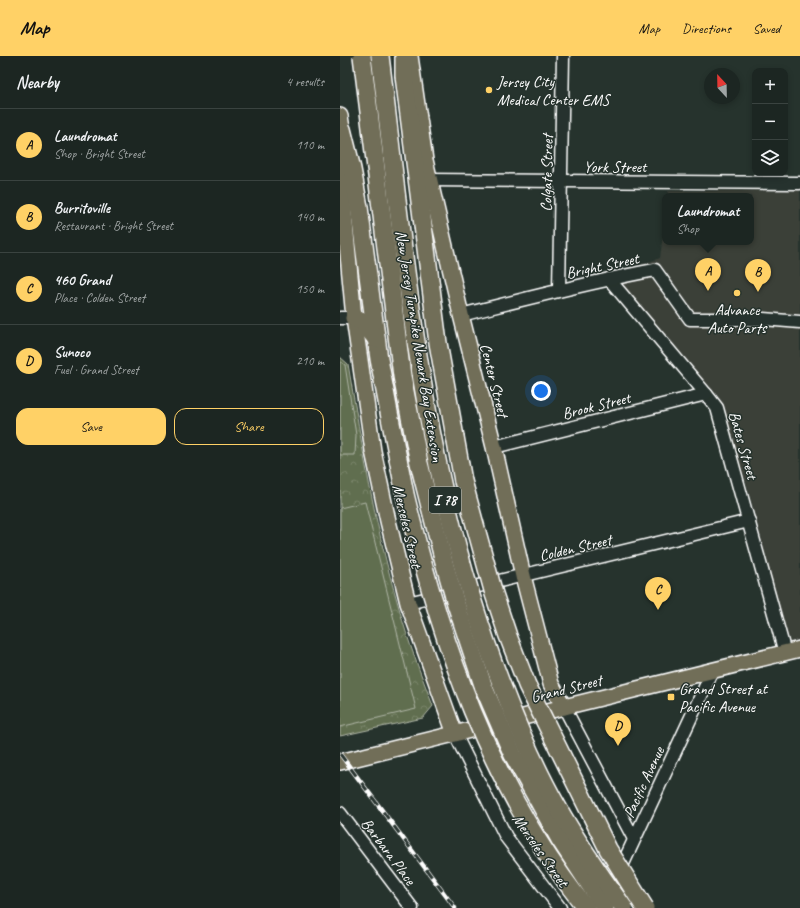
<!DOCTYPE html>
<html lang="en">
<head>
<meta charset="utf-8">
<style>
  body { margin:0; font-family:Caveat,sans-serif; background:#29322f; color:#f1f3f6 }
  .controls { position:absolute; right:12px; top:12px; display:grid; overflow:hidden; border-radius:8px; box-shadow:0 2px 6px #0003 }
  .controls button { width:36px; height:36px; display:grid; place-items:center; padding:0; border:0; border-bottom:1px solid #3a4340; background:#1c2622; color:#f1f3f6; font:20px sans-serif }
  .compass { position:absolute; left:364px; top:12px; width:36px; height:36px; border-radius:50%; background:#1c2622; box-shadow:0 2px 6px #0003; rotate:338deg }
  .you { position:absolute; left:201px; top:335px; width:14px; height:14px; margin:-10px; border:3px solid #fff; border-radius:50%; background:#1a73e8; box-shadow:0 0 0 6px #1a73e833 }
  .badge { display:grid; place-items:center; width:26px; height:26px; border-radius:50%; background:#ffd166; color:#111; font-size:13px; font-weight:700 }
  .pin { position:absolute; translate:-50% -33px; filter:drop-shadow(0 1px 2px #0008) }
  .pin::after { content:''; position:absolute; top:21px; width:14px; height:12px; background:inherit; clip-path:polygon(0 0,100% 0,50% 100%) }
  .popup { position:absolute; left:322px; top:137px; width:92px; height:52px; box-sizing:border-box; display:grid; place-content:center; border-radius:8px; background:#1c2622; filter:drop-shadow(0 1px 3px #0005); font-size:13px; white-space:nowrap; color:#a0a5a5 }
  .popup b { font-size:15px; color:#f1f3f6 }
  .popup::after { content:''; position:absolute; left:50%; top:100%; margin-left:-8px; border:8px solid transparent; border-top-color:#1c2622 }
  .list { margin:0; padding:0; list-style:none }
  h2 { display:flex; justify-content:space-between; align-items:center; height:52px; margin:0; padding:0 16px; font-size:17px }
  h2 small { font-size:13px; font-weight:400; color:#a0a5a5 }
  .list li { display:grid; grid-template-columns:26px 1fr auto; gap:12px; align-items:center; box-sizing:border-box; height:72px; padding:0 16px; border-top:1px solid #3a4340 }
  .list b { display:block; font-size:15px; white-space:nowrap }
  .list p { margin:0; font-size:13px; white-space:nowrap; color:#a0a5a5 }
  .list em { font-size:13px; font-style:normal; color:#a0a5a5 }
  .actions { display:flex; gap:8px; padding:12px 16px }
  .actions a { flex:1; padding:9px 0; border:1px solid #ffd166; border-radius:12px; text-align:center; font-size:14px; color:#ffd166 }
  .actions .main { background:#ffd166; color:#111 }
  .icon { flex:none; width:22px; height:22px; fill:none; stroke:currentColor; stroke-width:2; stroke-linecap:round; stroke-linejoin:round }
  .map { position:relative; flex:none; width:460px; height:852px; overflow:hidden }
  header { display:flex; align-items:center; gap:24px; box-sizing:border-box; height:56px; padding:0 20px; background:#ffd166; color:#111 }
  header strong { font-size:19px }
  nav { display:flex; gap:22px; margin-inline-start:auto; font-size:14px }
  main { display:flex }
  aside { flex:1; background:#1c2622 }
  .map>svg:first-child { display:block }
</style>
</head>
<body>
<header>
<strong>Map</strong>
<nav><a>Map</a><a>Directions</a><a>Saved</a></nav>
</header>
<main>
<aside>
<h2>Nearby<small>4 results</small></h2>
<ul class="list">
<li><span class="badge">A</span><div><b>Laundromat</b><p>Shop · Bright Street</p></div><em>110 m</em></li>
<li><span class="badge">B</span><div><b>Burritoville</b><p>Restaurant · Bright Street</p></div><em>140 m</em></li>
<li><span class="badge">C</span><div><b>460 Grand</b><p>Place · Colden Street</p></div><em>150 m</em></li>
<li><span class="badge">D</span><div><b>Sunoco</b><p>Fuel · Grand Street</p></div><em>210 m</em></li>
</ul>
<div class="actions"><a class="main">Save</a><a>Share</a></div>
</aside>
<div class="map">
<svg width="460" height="852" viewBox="0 0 460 852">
  <defs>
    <pattern id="park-crowns" width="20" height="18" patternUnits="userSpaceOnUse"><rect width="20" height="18" fill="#606e4f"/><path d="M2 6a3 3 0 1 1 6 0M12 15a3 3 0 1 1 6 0" fill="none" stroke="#788469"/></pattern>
  </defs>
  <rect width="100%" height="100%" fill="#26332d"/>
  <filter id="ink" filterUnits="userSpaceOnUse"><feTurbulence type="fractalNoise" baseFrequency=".025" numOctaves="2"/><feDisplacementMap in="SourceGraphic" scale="8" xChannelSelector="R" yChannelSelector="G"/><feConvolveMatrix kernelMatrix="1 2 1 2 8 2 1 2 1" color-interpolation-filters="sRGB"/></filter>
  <g filter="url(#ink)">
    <polygon fill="#3a4039" points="460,134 460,585 449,588 406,426 379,350 267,220 320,202 325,162 325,186 411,186 411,140 328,140 328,135"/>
    <path fill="url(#park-crowns)" stroke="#b0b6a7" d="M0,301L8,308C22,390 35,472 59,552C68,586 81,618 93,650L83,662L0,680Z"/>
    <g fill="#606e4f" stroke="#b0b6a7">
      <polygon points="0,305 5,309 16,379 15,399 0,399"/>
      <polygon points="25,446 76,653 0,671 0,452"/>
    </g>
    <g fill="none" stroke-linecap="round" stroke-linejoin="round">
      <g stroke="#fff" stroke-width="15">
        <g id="minor">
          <polyline points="89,124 460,127"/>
          <polyline points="269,223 366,338 377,352 445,597"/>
          <polyline points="219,234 223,0"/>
          <path d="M121,259C185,243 249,226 315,214L350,263H423L460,266"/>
          <polyline points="0,262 14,262"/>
          <polyline points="154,391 366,338"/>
          <polyline points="68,547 409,465"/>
          <polyline points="224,651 294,783"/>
          <polyline points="115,678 166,781 220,852"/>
          <polyline points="0,757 72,852"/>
          <polyline points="268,840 373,614"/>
        </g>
      </g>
      <g stroke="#fff" stroke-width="18">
        <g id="major">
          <polyline points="70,0 85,104 121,259 154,391 183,520 211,628 224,651"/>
          <polyline points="0,60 2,73 1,99 3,146 14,262 33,395 48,465 68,547 115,678"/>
          <polyline points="0,706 460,593"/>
        </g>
      </g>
      <g stroke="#fff" stroke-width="20">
        <g id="highway">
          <polyline points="64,0 64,20 98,287 123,425"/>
          <polyline points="2,73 12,113 19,151 39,303 51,367 65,438"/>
          <polyline points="14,262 23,266 36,283"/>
        </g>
      </g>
      <use href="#minor" stroke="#26332d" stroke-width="12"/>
      <use href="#major" stroke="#716e59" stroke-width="15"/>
      <use href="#highway" stroke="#716e59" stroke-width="17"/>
      <g stroke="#fff" stroke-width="4.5">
        <polyline id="rail" points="0,698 115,852"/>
      </g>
      <use href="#rail" stroke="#26332d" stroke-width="3" stroke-dasharray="9" stroke-linecap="butt"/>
      <g stroke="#fff" stroke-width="20" stroke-linecap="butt">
        <g id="highway-bridge">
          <polyline points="22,0 62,320 79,407 104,506 116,548 144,632 173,699 219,782 265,852"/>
          <path d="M40,0C66,213 83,425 161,627C177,669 195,711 217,750C237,786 260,819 284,852"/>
          <polyline points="123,425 154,538 168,580 187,629 268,793 305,852"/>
          <path d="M65,438C100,584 150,733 246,852"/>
        </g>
      </g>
      <use href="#highway-bridge" stroke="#716e59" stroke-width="17"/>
    </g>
  </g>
  <g fill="#ffd166" stroke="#26332d" stroke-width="1.5">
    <circle cx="149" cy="34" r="4"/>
    <circle cx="397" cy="237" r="4"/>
    <rect x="327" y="637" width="8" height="8" rx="2"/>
  </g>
  <g text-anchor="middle" stroke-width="3" stroke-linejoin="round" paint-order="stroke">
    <rect fill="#26332d" stroke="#bec2c0" stroke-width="1" x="89" y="431" width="32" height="26" rx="3"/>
    <g font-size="15" font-weight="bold" fill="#fff">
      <text x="105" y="449">I 78</text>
    </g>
    <g font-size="16" fill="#fff" stroke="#26332d" text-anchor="start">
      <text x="157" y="31">Jersey City<tspan x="157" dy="18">Medical Center EMS</tspan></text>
      <text x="397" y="259" text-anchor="middle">Advance<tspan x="397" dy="18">Auto Parts</tspan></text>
      <text x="339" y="638">Grand Street at<tspan x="339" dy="18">Pacific Avenue</tspan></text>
    </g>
    <g font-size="16" fill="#fff" stroke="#26332d">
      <text x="275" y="116">York Street</text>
      <text transform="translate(206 117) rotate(-89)" y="6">Colgate Street</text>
      <text transform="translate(262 209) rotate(-12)" y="6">Bright Street</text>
      <text transform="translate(80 290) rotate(81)" y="6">New Jersey Turnpike Newark Bay Extension</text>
      <text transform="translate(155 324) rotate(76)" y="6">Center Street</text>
      <text transform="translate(256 349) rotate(-14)" y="6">Brook Street</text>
      <text transform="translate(404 389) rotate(74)" y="6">Bates Street</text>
      <text transform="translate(68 470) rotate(77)" y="6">Merseles Street</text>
      <text transform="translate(235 491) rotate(-13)" y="6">Colden Street</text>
      <text transform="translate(226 632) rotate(-14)" y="6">Grand Street</text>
      <text transform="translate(303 726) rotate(-65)" y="6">Pacific Avenue</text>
      <text transform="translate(201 794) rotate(55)" y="6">Merseles Street</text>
      <text transform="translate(49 795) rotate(53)" y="6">Barbara Place</text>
    </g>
  </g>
</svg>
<div class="controls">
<button>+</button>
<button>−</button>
<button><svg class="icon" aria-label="layers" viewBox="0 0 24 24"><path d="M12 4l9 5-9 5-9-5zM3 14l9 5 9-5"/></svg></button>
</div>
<svg class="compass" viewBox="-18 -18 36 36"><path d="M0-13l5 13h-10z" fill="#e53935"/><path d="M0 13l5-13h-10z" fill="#a0a5a5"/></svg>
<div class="you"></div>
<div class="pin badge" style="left:368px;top:235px">A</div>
<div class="popup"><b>Laundromat</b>Shop</div>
<div class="pin badge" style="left:418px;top:236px">B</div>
<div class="pin badge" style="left:318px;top:554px">C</div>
<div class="pin badge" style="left:278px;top:690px">D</div>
</div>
</main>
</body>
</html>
